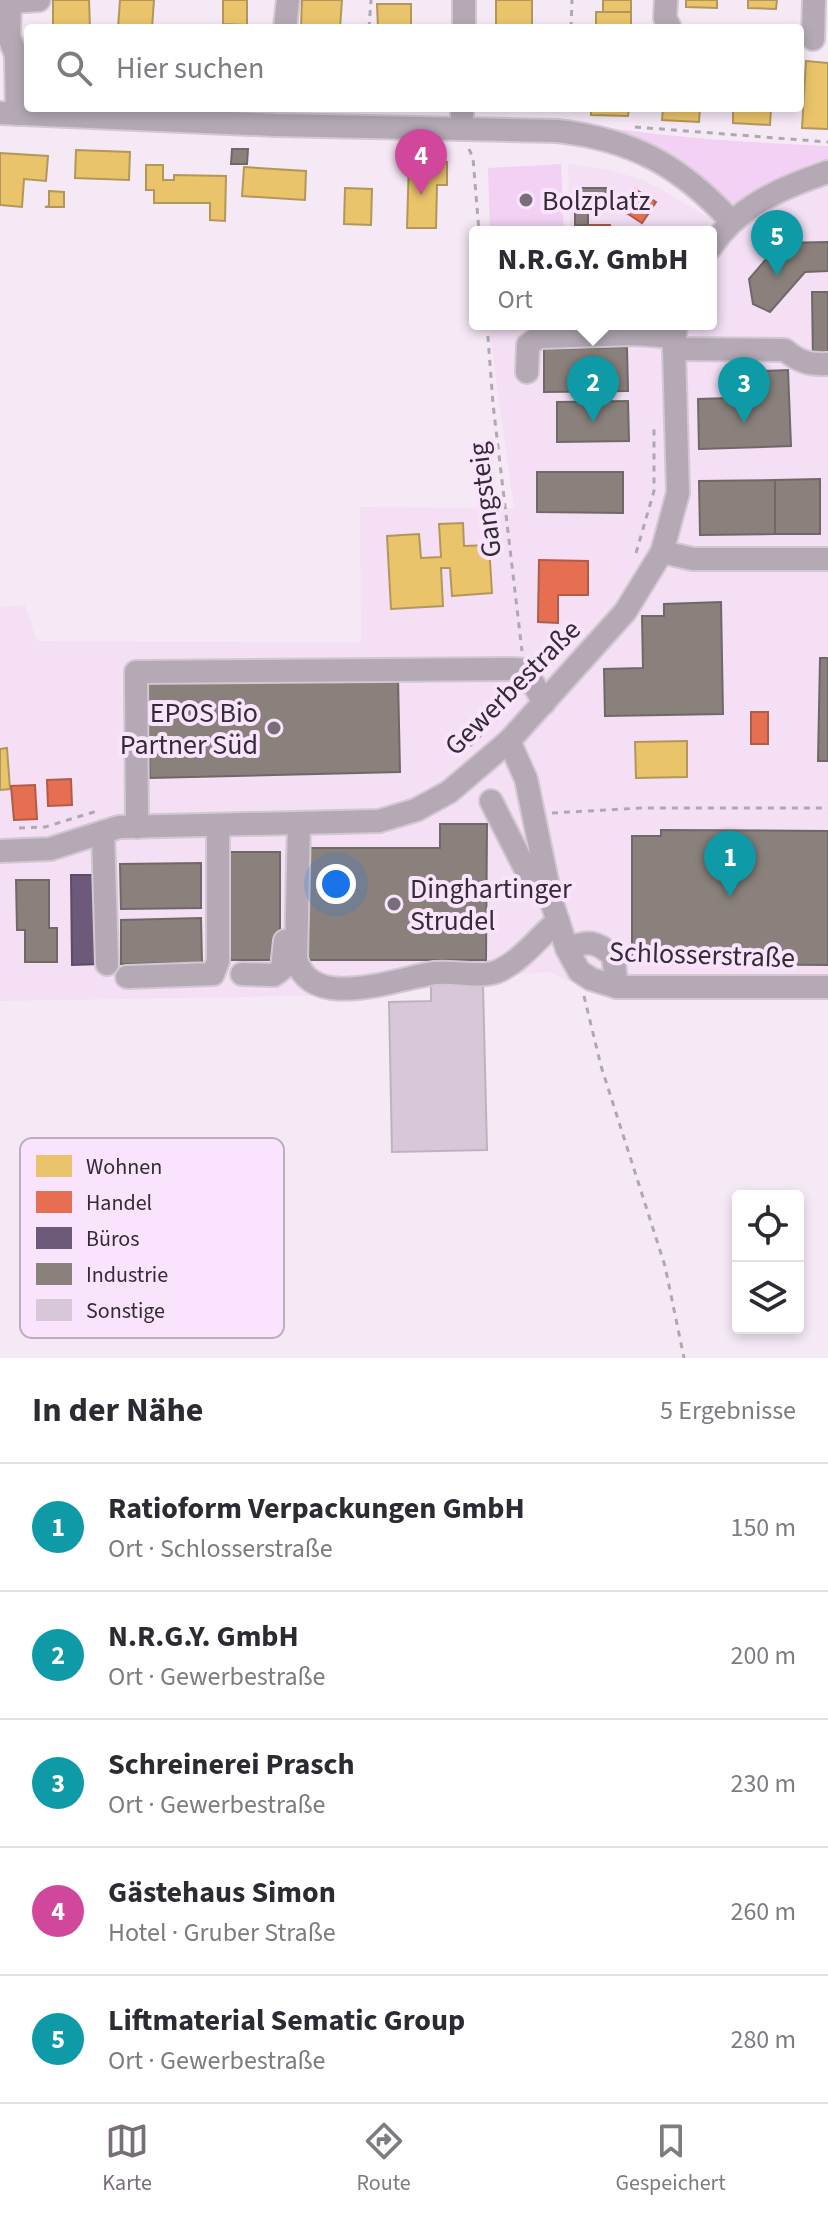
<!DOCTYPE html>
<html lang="de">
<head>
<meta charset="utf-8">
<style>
  body { margin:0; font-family:"Source Sans 3",sans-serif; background:#f2f2f3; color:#2b2b33 }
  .controls { position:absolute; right:24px; bottom:24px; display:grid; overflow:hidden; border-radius:8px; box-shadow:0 4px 12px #0003 }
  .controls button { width:72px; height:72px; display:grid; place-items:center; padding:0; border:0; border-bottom:2px solid #e1e1e2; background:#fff; color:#2b2b33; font:40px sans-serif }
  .you { position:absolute; left:336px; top:884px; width:28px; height:28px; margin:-20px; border:6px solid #fff; border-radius:50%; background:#1a73e8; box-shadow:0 0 0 12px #1a73e833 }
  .badge { display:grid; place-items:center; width:52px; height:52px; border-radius:50%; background:#786e79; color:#fff; font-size:26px; font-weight:700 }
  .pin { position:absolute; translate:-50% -66px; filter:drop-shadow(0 2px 4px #0008) }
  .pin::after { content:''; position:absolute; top:42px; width:28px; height:24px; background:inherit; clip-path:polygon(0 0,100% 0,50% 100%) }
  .popup { position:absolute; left:469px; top:226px; width:248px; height:104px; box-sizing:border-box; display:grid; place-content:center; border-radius:8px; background:#fff; filter:drop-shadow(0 2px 6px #0005); font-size:26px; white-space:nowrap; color:#7c7c81 }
  .popup b { font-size:30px; color:#2b2b33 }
  .popup::after { content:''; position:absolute; left:50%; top:100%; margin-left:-16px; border:16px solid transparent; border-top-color:#fff }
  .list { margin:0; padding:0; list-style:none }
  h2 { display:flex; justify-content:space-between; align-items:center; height:104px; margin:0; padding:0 32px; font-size:34px }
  h2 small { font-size:26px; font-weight:400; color:#7c7c81 }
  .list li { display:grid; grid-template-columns:52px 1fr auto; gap:24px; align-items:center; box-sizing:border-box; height:128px; padding:0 32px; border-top:2px solid #e1e1e2 }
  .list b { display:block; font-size:30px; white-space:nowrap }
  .list p { margin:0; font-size:26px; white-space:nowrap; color:#7c7c81 }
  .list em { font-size:26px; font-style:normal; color:#7c7c81 }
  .icon { flex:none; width:44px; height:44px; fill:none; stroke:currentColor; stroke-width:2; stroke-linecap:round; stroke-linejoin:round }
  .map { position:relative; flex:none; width:828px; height:1358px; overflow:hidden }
  .search { position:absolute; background:#fff; box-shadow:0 4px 12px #0003; left:24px; right:24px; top:24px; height:88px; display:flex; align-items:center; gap:20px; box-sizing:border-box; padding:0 28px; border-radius:8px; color:#7c7c81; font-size:30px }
  .sheet { height:744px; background:#fff }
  nav { display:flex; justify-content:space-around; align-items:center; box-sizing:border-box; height:112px; border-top:2px solid #e1e1e2; background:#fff; font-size:22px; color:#7c7c81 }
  nav a { display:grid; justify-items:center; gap:4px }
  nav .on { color:#786e79 }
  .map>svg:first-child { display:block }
</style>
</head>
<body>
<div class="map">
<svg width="828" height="1358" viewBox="0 0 828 1358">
  <rect width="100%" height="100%" fill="#f5e9f6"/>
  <polygon fill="#f4dff5" points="568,164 609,170 646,181 729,229 828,176 828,996 613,994 582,987 549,972 432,979 355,995 0,1001 0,607 25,605 37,641 361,643 360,507 514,508 489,329 573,328 573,324 711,324 711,232 570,232"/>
  <g fill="#f2d1f4">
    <path d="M564,120C651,137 740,142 828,146V162L779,178L733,209L560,121Z"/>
    <polygon points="561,164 564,232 490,232 488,168"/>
  </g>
  <g fill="#e9c46a" stroke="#b3965a" stroke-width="2">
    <polygon points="53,0 89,0 90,28 53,28"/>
    <polygon points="120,0 154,0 152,28 118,28"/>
    <polygon points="223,0 247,0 247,25 223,24"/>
    <polygon points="302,0 342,0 340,28 301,28"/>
    <rect x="496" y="0" width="36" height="28"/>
    <rect x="603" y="0" width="28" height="12"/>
    <polygon points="686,0 717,0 717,8 686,7"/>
    <polygon points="748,0 777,0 776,9 748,8"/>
    <polygon points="377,4 411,4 411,28 378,28"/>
    <rect x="596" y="12" width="35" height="16"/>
    <polygon points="806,61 828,63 828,129 802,128"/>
    <polygon points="591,108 629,108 628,116 591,115"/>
    <polygon points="663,108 700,108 699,122 662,120"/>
    <polygon points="733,108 771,108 770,125 733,123"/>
    <polygon points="76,150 130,152 129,180 75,178"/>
    <polygon points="0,153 48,156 46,181 24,179 22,207 0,205"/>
    <polygon points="409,161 447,162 447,185 437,185 436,228 407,228"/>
    <polygon points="146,165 163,165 163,180 174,180 174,175 226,176 225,221 210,220 210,203 154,203 154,190 146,190"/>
    <polygon points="244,167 306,171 305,200 242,196"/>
    <polygon points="345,188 372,189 371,225 344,224"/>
    <polygon points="49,191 64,192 64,207 45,207 49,206"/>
    <polygon points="463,523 464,546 489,545 492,593 452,596 450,568 441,568 443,606 391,609 387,536 419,534 421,558 441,557 439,524"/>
    <polygon points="687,741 687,777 636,778 635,742"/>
    <polygon points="7,748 10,789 0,790 0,749"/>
  </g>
  <g fill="#e76f51" stroke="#b15b49" stroke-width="2">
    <polygon points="635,189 656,202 642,223 622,210"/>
    <rect x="575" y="225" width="35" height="7"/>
    <polygon points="539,560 588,561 588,595 558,595 558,623 538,622"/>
    <rect x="751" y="712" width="17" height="32"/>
    <polygon points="71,779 72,805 48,806 47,780"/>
    <polygon points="35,785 37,819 14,820 11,786"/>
  </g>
  <polygon fill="#6d597a" stroke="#5c4c65" stroke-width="2" points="71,875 99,875 100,964 72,965"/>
  <g fill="#8a817c" stroke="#706867" stroke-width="2">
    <polygon points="232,149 248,149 247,164 231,164"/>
    <polygon points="575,188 606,188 605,210 588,210 588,225 575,225"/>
    <polygon points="828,242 828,271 805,272 770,312 753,304 749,279 780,243"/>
    <polygon points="812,292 828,292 828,360 813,361"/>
    <polygon points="627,347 628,391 544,392 544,349"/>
    <polygon points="788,370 791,446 699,449 698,399 765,397 764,371"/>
    <polygon points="628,401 629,441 557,442 557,402"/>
    <polygon points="537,472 623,472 623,513 537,512"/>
    <polygon points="820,479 820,534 775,534 775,480"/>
    <polygon points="775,480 775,534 700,535 699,481"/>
    <polygon points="721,602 723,714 605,716 604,669 643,668 642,616 664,616 664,604"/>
    <polygon points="820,658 828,658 828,761 818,761"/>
    <polygon points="398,678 400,772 150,778 147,684"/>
    <polygon points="440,824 487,824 486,960 301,960 301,848 440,848"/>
    <polygon points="661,830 828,831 828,965 660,964 660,957 632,957 632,836 661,836"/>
    <polygon points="230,852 280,852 280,960 229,960"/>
    <polygon points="201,863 201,908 121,909 120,864"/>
    <polygon points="16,880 49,880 49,928 57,928 57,962 25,962 25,930 17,930"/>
    <polygon points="201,918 202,963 121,964 121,920"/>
  </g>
  <polygon fill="#d8c6d9" stroke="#bdb3bd" stroke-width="2" points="483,984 487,1150 392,1152 389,1002 431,1001 431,985"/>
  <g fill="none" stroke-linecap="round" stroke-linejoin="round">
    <g stroke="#d1c8d2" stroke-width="26">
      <g id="minor">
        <polyline points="10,0 9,37 16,55 17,114"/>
        <polyline points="666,0 665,18 670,28"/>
        <polyline points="10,2 39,0"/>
        <polyline points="285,28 288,0"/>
        <polyline points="464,28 464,0"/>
        <polyline points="813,39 814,0"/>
        <path d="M0,113L276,125L557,131C632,139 681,166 731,221"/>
        <polyline points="462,129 462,108"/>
        <path d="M711,247C738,206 783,187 828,172"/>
        <path d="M674,349L785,350C799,362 810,365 828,364"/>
        <polyline points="527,372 528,345 539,337 634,334 675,337"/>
        <polyline points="662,552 693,559 828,559"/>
        <polyline points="509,741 526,779 551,900 567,949 579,971 591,979 617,987 828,987"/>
        <polyline points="491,801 525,868 534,880 547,882"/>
        <path d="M299,823L296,959C312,1013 397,978 435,973C454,971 479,978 496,972C521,962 538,937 558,921"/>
        <polyline points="137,827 136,672 513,669 526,670 544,703"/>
        <polyline points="103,832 107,964"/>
        <polyline points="0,851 50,849 119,827 379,821 416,810 449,792 509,741 625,612 662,552 678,493 674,349 676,324"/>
        <path d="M567,949C587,940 597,941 613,956L617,987"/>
        <polyline points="242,974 274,975 282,969 285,941"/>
        <polyline points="127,977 213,974 218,961 218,825"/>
      </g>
    </g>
    <g stroke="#b0a8b1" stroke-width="3" stroke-dasharray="6 6" stroke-linecap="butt">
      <polyline points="369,28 371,0"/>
      <polyline points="571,28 572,0"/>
      <polyline points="635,127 828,142"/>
      <polyline points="469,149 473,158 479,232"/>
      <polyline points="487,324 493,404 522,651"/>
      <polyline points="636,553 654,491 654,424"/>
      <polyline points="470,746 518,698"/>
      <polyline points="552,813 641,808 828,808"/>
      <polyline points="19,828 45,827 97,811"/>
      <polyline points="584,996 601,1066 665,1266 684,1358"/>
    </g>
    <use href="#minor" stroke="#b4a9b5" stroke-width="22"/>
  </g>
  <g fill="#786e79" stroke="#fae3fc" stroke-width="3">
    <circle cx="526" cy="200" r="8"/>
    <circle cx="274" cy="728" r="8"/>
    <circle cx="394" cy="904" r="8"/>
  </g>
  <g text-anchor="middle" stroke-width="8" stroke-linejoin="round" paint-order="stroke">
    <g font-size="28" fill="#342c35" stroke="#fae3fc" text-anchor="start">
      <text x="542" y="210">Bolzplatz</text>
      <text x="258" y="722" text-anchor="end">EPOS Bio<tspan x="258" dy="32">Partner Süd</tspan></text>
      <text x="410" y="898">Dinghartinger<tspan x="410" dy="32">Strudel</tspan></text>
    </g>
    <g font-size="28" fill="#342c35" stroke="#fae3fc">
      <text transform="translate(484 500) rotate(-97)" y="10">Gangsteig</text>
      <text transform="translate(512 687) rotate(-45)" y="10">Gewerbestraße</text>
      <text transform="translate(702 954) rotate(2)" y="10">Schlosserstraße</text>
    </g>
  </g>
  <rect x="20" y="1138" width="264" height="200" rx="12" fill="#fae3fc" stroke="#bfacc0" stroke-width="2"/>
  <rect x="36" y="1155" width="36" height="22" fill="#e9c46a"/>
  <rect x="36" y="1191" width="36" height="22" fill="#e76f51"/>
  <rect x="36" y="1227" width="36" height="22" fill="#6d597a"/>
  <rect x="36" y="1263" width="36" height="22" fill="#8a817c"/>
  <rect x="36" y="1299" width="36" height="22" fill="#d8c6d9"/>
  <g font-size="22" fill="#342c35">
    <text x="86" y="1174">Wohnen</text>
    <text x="86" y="1210">Handel</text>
    <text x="86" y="1246">Büros</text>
    <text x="86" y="1282">Industrie</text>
    <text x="86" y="1318">Sonstige</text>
  </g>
</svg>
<div class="controls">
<button><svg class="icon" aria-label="locate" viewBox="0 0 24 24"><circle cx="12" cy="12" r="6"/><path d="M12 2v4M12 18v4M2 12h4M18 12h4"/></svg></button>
<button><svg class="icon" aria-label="layers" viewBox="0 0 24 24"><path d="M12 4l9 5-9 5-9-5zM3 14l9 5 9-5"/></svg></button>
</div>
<div class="you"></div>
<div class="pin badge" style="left:730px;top:897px;background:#0f9aa8">1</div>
<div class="pin badge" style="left:593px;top:422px;background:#0f9aa8">2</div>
<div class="popup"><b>N.R.G.Y. GmbH</b>Ort</div>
<div class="pin badge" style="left:744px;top:423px;background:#0f9aa8">3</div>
<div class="pin badge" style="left:421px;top:195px;background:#d1479c">4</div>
<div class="pin badge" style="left:777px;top:276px;background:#0f9aa8">5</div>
<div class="search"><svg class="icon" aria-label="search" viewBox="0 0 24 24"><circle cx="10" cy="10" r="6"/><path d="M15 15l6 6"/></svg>Hier suchen</div>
</div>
<section class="sheet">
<h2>In der Nähe<small>5 Ergebnisse</small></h2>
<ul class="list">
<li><span class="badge" style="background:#0f9aa8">1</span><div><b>Ratioform Verpackungen GmbH</b><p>Ort · Schlosserstraße</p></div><em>150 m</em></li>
<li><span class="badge" style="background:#0f9aa8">2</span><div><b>N.R.G.Y. GmbH</b><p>Ort · Gewerbestraße</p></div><em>200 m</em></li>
<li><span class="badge" style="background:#0f9aa8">3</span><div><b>Schreinerei Prasch</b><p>Ort · Gewerbestraße</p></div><em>230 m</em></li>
<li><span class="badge" style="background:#d1479c">4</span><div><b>Gästehaus Simon</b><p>Hotel · Gruber Straße</p></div><em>260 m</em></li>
<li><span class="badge" style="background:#0f9aa8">5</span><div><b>Liftmaterial Sematic Group</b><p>Ort · Gewerbestraße</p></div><em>280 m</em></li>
</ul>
</section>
<nav>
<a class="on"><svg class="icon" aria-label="map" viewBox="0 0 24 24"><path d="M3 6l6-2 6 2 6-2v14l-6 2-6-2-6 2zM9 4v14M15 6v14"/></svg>Karte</a>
<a><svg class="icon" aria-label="directions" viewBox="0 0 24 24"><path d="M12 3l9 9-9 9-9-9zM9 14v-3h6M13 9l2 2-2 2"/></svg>Route</a>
<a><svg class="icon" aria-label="saved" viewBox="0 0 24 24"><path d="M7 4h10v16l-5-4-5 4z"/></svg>Gespeichert</a>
</nav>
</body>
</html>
